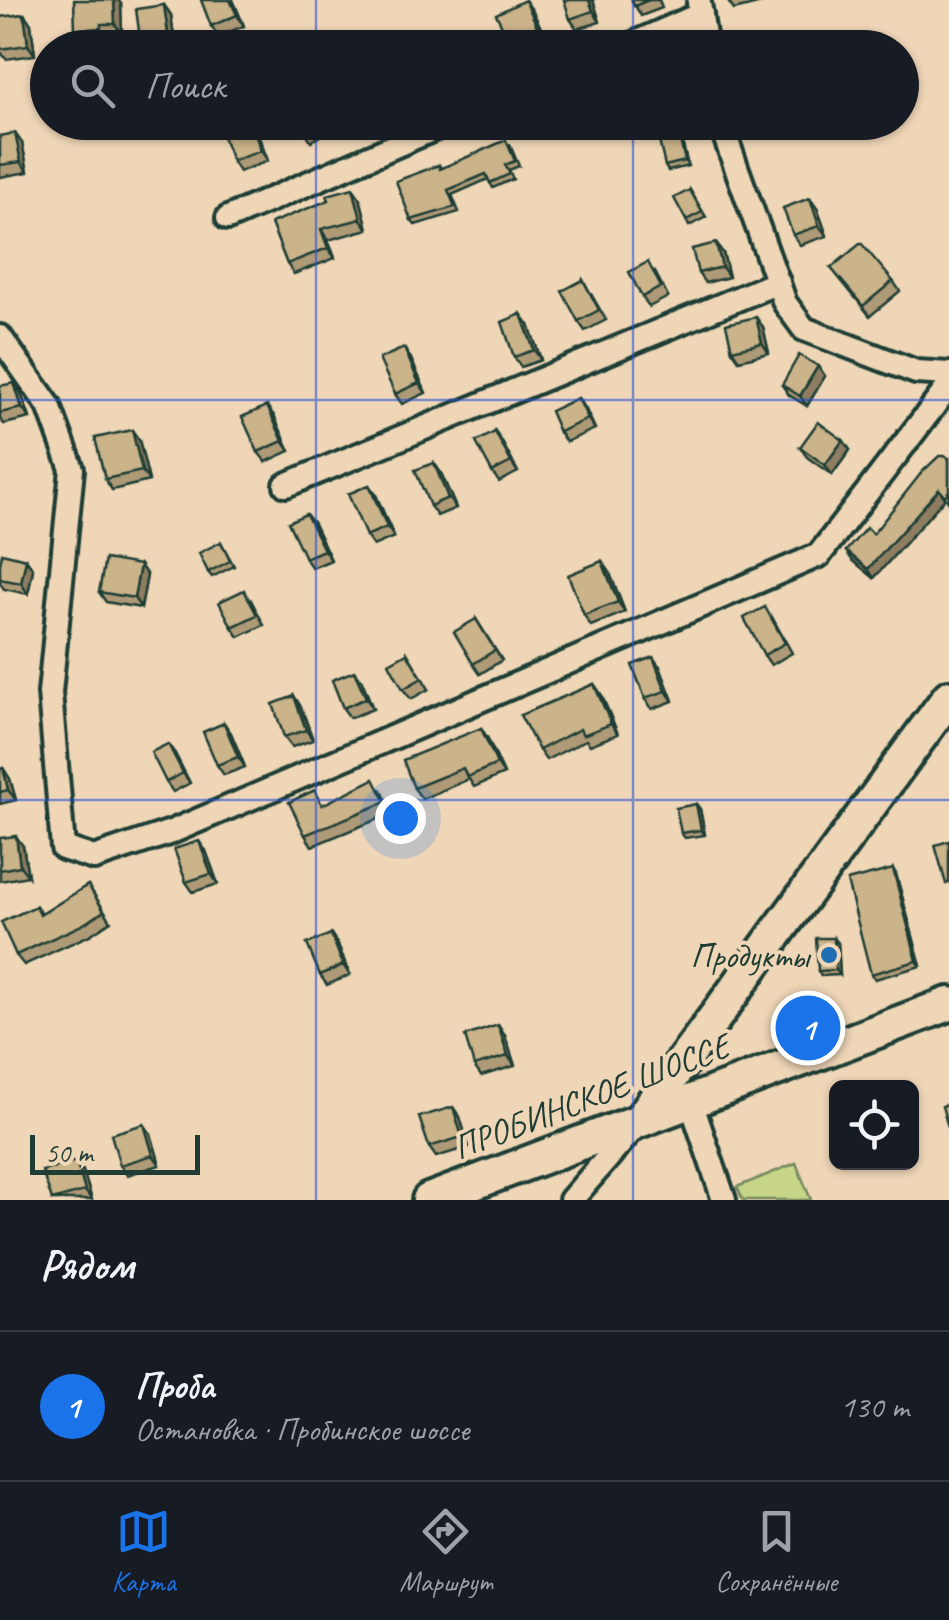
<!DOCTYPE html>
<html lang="ru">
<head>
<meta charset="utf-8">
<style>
  body { margin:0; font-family:Caveat,sans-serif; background:#242831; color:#f1f3f6 }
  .controls { position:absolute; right:30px; bottom:30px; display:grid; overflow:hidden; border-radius:15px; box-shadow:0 2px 8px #0004 }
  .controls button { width:90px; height:90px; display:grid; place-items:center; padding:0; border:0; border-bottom:2px solid #363941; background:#171b24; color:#f1f3f6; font:50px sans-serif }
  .scale { position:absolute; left:30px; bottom:25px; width:170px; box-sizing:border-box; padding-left:10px; border:5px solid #1f3d34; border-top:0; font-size:28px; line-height:35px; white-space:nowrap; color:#1f3d34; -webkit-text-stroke:8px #efd6b7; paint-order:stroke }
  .you { position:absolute; left:400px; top:818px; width:35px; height:35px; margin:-25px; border:8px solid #fff; border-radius:50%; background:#1a73e8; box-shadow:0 0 0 15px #1a73e833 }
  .badge { display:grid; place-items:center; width:65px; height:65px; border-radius:50%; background:#1a73e8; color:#fff; font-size:32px; font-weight:700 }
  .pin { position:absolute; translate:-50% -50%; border:5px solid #fff; box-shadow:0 2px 10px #0006 }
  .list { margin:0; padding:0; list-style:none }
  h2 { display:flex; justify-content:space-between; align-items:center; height:130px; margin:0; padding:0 40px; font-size:42px }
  h2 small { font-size:32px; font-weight:400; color:#9ea1a6 }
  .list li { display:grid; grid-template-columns:65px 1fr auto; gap:30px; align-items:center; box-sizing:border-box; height:150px; padding:0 40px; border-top:2px solid #363941 }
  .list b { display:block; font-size:38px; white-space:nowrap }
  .list p { margin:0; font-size:32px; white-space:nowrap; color:#9ea1a6 }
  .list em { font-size:32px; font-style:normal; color:#9ea1a6 }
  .icon { flex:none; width:55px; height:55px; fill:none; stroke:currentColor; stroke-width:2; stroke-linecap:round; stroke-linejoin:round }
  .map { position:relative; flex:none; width:949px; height:1200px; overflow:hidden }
  .search { position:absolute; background:#171b24; box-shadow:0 2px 8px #0004; left:30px; right:30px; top:30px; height:110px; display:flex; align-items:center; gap:25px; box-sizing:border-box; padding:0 35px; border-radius:55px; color:#9ea1a6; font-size:38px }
  .sheet { height:280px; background:#171b24 }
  nav { display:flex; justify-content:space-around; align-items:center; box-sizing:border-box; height:140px; border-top:2px solid #363941; background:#171b24; font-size:28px; color:#9ea1a6 }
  nav a { display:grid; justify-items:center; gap:5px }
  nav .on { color:#1a73e8 }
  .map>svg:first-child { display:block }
</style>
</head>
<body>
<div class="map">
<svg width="949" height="1200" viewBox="0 0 949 1200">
  <rect width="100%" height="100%" fill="#efd6b7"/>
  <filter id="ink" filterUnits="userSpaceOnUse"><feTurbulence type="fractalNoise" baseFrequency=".01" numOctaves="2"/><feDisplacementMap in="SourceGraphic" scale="20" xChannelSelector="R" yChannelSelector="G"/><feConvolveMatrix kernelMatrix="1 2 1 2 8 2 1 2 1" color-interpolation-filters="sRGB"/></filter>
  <g filter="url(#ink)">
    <polygon fill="#c7d589" stroke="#73895e" stroke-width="2.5" points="796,1163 811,1200 743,1200 737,1187"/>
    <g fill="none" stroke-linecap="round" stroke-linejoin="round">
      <g stroke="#1f3d34" stroke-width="30">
        <g id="street">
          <polyline points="699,3 706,48"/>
          <polyline points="624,48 701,14"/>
          <polyline points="720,122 785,303 804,329 916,372 949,374"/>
          <polyline points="228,218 450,122"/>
          <polyline points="0,337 49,406 72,469 50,693 63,848 94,858 171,832 819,555 949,386"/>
          <polyline points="286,485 778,282"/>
          <polyline points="691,1102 724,1200"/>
          <polyline points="571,1200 638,1123"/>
        </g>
      </g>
      <g stroke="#1f3d34" stroke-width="40">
        <g id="secondary">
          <polyline points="640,1120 949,697"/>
          <polyline points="429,1200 949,1004"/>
        </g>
      </g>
      <use href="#street" stroke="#efd6b7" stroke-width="22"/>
      <use href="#secondary" stroke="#efd6b7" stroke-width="32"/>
    </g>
    <g fill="#af9a77" stroke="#1f3d34" stroke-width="2.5">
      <polygon points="233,0 244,26 219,36 211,26"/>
      <polygon points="593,0 600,22 577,29 570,19"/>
      <polygon points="632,0 659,0 662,8 641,16"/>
      <polygon points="727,0 769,0 769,1 734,10"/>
      <polygon points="121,4 122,34 108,34 108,39 82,40 75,30"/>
      <polygon points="164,5 171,15 175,45 146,48 140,38"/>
      <polygon points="532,10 545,36 522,48 514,48 509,40"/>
      <polygon points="24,14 31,24 35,55 6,59 0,51 0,17"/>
      <polygon points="251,122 257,132 268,161 239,172 232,161"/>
      <polygon points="300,122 335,122 337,127 311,141"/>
      <polygon points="607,122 637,122 639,126 615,135"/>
      <polygon points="0,136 22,143 28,172 0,177"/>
      <polygon points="679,136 682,142 688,166 668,171 665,166"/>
      <polygon points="510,145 519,166 509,170 513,179 493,188 488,179 452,195 459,212 415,225 411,220 439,165 441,168"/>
      <polygon points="690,190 706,217 689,226 686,220"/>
      <polygon points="360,198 368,229 328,240 335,258 294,274 287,264 271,223"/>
      <polygon points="817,208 827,236 800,245 793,235"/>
      <polygon points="723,253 729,277 705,283 698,273"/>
      <polygon points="831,268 893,281 900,291 870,316"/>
      <polygon points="655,272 668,297 649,307 642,297"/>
      <polygon points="583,280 606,320 585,331 578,321"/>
      <polygon points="521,314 529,325 541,360 521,367 514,357"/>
      <polygon points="763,327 769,353 739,360 732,350"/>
      <polygon points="411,359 426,393 402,404 395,394"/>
      <polygon points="818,366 825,376 807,406 789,395 782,385"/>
      <polygon points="0,386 21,393 30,418 4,424 0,419"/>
      <polygon points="585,408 595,429 566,442 559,432"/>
      <polygon points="274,416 290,451 266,462 258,452"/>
      <polygon points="495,432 518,472 499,482 492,472"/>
      <polygon points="139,440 149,481 112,490 105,479"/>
      <polygon points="843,440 850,450 832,475 807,457 800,447"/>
      <polygon points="949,459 949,502 945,498 874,578 852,560 846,551 873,534"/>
      <polygon points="434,463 441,473 456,508 437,516 430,506"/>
      <polygon points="376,495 394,537 373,546 366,536"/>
      <polygon points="314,524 331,560 312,568 305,558"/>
      <polygon points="221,542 234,566 212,577 208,572"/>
      <polygon points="26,559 33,569 28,594 4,589 0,583 0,564"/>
      <polygon points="602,561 609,571 625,612 591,626 584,615"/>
      <polygon points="147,575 141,608 106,602 99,592"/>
      <polygon points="251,600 264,625 239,637 232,627"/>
      <polygon points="772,617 792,653 771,665 764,655"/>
      <polygon points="476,619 502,660 480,674 473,664"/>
      <polygon points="407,653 429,689 411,699 403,689"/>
      <polygon points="660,667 673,701 652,709 645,698"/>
      <polygon points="362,681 373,709 350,718 343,708"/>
      <polygon points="594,684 601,694 618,734 590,745 586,740 546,760 539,750"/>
      <polygon points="294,696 301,707 313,740 292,747 284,737"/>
      <polygon points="224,723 231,733 245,767 224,775 217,765"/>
      <polygon points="481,728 488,739 504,774 474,787 469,779 422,799 414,788"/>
      <polygon points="175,754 190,783 173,792 166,782"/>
      <polygon points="3,768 10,779 16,800 0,804 0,769"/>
      <polygon points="381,789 393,813 312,846 305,835 324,804"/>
      <polygon points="696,804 700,809 705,835 685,838 681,833"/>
      <polygon points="0,838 23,846 28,876 0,881"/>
      <polygon points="206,851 218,884 193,892 186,882"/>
      <polygon points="893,869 896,874 921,966 875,979 871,974"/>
      <polygon points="88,885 111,921 90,935 24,965 16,955 36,906 42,914"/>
      <polygon points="331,934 338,945 350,975 327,985 320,975"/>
      <polygon points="834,938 838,943 840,975 821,976 818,971"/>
      <polygon points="505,1036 515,1066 481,1076 474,1066"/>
      <polygon points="460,1117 469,1147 436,1157 429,1147"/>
      <polygon points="151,1134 160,1165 127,1175 120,1165"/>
      <polygon points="76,1161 83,1171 92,1200 52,1200"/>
    </g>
    <g fill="#8e7d61" stroke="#1f3d34" stroke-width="2.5">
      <polygon points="114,0 118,0 121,4 122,34 115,24"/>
      <polygon points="230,0 233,0 244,26 237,15"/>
      <polygon points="525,0 532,10 545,36 537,26"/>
      <polygon points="589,0 593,0 600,22 593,11"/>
      <polygon points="164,5 171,15 175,45 168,34"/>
      <polygon points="24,14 31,24 35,55 28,45"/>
      <polygon points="251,122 257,132 268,161 261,151"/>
      <polygon points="15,133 22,143 28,172 21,162"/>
      <polygon points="679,136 682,142 688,166 685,161"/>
      <polygon points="353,188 360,198 368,229 361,219"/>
      <polygon points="810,198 817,208 827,236 819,226"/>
      <polygon points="321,229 328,240 335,258 328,248"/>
      <polygon points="716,243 723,253 729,277 722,267"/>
      <polygon points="521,314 529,325 541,360 534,350"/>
      <polygon points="756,317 763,327 769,353 762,343"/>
      <polygon points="404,348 411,359 426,393 419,383"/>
      <polygon points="818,366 825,376 807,406 800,396"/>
      <polygon points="14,383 21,393 30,418 22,408"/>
      <polygon points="578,398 585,408 595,429 588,419"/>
      <polygon points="267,406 274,416 290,451 283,441"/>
      <polygon points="132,430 139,440 149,481 142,471"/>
      <polygon points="495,432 502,442 518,472 511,462"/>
      <polygon points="843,440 850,450 832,475 825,465"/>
      <polygon points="434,463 441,473 456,508 448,498"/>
      <polygon points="369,485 376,495 394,537 387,527"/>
      <polygon points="939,489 945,498 874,578 868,569"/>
      <polygon points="306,514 314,524 331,560 324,550"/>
      <polygon points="26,559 33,569 28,594 21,583"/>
      <polygon points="602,561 609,571 625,612 618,602"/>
      <polygon points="140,565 147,575 141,608 134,598"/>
      <polygon points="653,657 660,667 673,701 666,691"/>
      <polygon points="354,671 362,681 373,709 366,698"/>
      <polygon points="594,684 601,694 618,734 611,724"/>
      <polygon points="294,696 301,707 313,740 306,730"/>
      <polygon points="224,723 231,733 245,767 238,757"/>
      <polygon points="481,728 488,739 504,774 497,764"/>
      <polygon points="168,744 175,754 190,783 183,773"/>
      <polygon points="3,768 10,779 16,800 8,790"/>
      <polygon points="696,804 700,809 705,835 701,830"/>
      <polygon points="16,836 23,846 28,876 20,866"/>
      <polygon points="199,841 206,851 218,884 211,874"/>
      <polygon points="893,869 896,874 921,966 917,961"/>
      <polygon points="331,934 338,945 350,975 343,965"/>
      <polygon points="834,938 838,943 840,975 836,970"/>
      <polygon points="498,1025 505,1036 515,1066 508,1056"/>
      <polygon points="453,1107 460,1117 469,1147 462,1137"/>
      <polygon points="144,1124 151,1134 160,1165 153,1155"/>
      <polygon points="76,1161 83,1171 92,1200 85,1191"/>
    </g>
    <g fill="#cbb38a" stroke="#1f3d34" stroke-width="2.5">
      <polygon points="74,0 114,0 115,24 101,24 101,28 75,30"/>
      <polygon points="201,0 230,0 237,15 211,26"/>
      <polygon points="525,0 537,26 509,40 496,14"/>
      <polygon points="564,0 589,0 593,11 570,19"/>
      <polygon points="632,0 649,0 634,6"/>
      <polygon points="164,5 168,34 140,38 136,9"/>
      <polygon points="24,14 28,45 0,49 0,17"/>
      <polygon points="449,36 454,48 425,48"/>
      <polygon points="247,122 251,122 261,151 232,161 221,132"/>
      <polygon points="300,122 319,122 304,130"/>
      <polygon points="15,133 21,162 0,165 0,136"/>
      <polygon points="679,136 685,161 665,166 659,141"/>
      <polygon points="506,140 515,161 505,165 510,174 490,183 486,174 448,190 455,207 411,220 396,181 439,165 440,169"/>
      <polygon points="353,188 361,219 321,229 328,248 287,264 271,223 329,200 327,195"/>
      <polygon points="690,190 702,212 686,220 674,198"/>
      <polygon points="810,198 819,226 793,235 783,208"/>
      <polygon points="716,243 722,267 698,273 692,249"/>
      <polygon points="861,243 893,281 863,306 831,268"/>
      <polygon points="648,262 661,287 642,297 629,272"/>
      <polygon points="583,280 599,310 578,321 562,291"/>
      <polygon points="521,314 534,350 514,357 502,322"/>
      <polygon points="756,317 762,343 732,350 726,324"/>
      <polygon points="404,348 419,383 395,394 379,359"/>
      <polygon points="799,355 818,366 800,396 782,385"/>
      <polygon points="14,383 22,408 0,413 0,386"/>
      <polygon points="578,398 588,419 559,432 550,411"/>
      <polygon points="267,406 283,441 258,452 242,417"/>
      <polygon points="818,422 843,440 825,465 800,447"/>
      <polygon points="132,430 142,471 105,479 95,438"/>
      <polygon points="495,432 511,462 492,472 476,442"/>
      <polygon points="939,456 946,456 949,459 949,491 945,496 939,489 868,569 846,551 866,528 873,534 922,472"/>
      <polygon points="434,463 448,498 430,506 415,470"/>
      <polygon points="369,485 387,527 366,536 348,494"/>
      <polygon points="306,514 324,550 305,558 288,522"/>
      <polygon points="221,542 230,561 208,572 199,553"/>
      <polygon points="2,553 26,559 21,583 0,579 0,564"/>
      <polygon points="105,559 140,565 134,598 99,592"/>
      <polygon points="602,561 618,602 584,615 568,575"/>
      <polygon points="244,590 257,615 232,627 219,602"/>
      <polygon points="765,607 785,643 764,655 744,618"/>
      <polygon points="476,619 495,650 473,664 454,632"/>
      <polygon points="407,653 422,678 403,689 389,663"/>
      <polygon points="653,657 666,691 645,698 632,665"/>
      <polygon points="354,671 366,698 343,708 332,680"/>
      <polygon points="594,684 611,724 583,735 580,729 539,750 520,715"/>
      <polygon points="294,696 306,730 284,737 273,704"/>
      <polygon points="224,723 238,757 217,765 203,732"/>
      <polygon points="481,728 497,764 467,777 463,768 414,788 403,760"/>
      <polygon points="168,744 183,773 166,782 151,752"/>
      <polygon points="3,768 8,790 0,792 0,769"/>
      <polygon points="374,779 386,802 305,835 289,802 315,790 322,805"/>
      <polygon points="696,804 701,830 681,833 676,808"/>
      <polygon points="16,836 20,866 0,870 0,838"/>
      <polygon points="199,841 211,874 186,882 174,849"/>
      <polygon points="949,841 949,883 946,884 935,845"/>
      <polygon points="893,869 917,961 871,974 847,881"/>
      <polygon points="88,885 104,911 82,925 16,955 1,922 36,906 40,915"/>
      <polygon points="331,934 343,965 320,975 307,944"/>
      <polygon points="816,938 834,938 836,970 818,971"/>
      <polygon points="498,1025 508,1056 474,1066 465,1036"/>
      <polygon points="949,1104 949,1131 942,1106"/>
      <polygon points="453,1107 462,1137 429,1147 419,1117"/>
      <polygon points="144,1124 153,1155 120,1165 111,1134"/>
      <polygon points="76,1161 85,1191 52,1200 42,1171"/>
    </g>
  </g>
  <path fill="none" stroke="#1d4ed8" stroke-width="2.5" stroke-opacity="0.55" d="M316,0V48M633,0V48M316,122V1200M633,122V1200M0,400H949M0,800H949"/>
  <circle fill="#1f6fb2" stroke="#efd6b7" stroke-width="4" cx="829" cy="955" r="10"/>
  <g text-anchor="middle" stroke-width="8" stroke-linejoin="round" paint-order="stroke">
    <g font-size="35" fill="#1f3d34" stroke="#efd6b7" text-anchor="end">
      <text x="809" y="967">Продукты</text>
    </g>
    <g font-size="35" fill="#1f3d34" stroke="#efd6b7">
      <text transform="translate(591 1096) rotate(-21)" y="12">ПРОБИНСКОЕ ШОССЕ</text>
    </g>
  </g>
</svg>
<div class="controls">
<button><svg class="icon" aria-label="locate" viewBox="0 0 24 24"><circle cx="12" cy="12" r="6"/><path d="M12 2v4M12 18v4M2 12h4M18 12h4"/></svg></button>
</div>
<div class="scale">50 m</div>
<div class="you"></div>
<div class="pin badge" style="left:808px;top:1028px">1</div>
<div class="search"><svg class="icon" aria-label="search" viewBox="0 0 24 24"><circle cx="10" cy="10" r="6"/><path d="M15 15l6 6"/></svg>Поиск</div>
</div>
<section class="sheet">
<h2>Рядом<small></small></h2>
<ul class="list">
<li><span class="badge">1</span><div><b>Проба</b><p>Остановка · Пробинское шоссе</p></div><em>130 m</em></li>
</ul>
</section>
<nav>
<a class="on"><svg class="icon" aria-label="map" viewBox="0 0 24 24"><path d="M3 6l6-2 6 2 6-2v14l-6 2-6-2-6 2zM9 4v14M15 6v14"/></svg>Карта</a>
<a><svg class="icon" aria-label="directions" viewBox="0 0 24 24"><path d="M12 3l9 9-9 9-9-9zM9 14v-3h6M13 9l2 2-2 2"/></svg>Маршрут</a>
<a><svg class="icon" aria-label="saved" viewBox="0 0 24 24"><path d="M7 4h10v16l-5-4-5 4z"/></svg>Сохранённые</a>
</nav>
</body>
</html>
